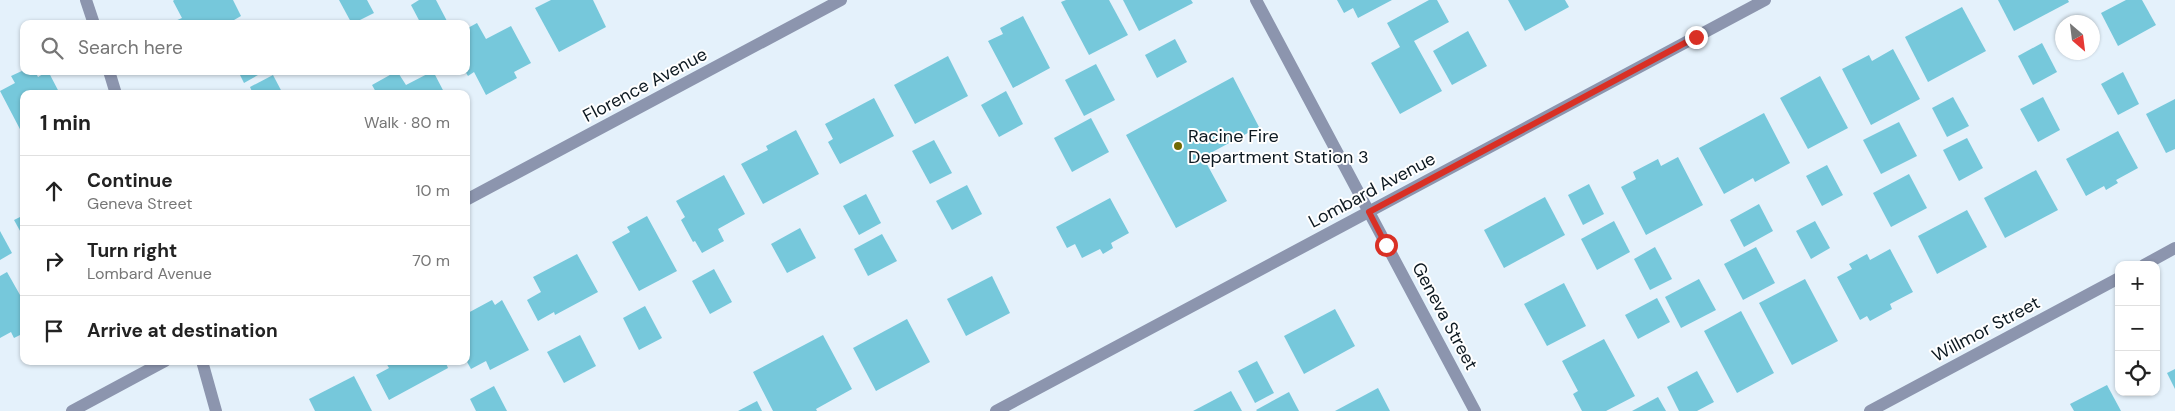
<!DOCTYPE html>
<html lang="en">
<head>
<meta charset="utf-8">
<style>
  body { margin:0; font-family:"DM Sans",sans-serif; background:#f2f2f2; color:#222 }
  .controls { position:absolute; right:15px; bottom:15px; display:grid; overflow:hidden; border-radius:10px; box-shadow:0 1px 4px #0004 }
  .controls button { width:45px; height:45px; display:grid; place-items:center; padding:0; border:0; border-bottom:1px solid #e0e0e0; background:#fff; color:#222; font:25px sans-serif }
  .compass { position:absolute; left:2055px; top:15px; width:45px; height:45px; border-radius:50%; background:#fff; box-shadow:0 1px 4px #0004; rotate:152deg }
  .stop { position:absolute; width:15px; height:15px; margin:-11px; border:4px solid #d93025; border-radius:50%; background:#fff }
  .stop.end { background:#d93025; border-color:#fff; box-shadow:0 1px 5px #0008 }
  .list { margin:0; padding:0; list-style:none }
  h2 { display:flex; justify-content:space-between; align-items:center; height:65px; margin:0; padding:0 20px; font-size:21px }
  h2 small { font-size:16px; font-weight:400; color:#767676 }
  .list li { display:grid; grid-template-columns:32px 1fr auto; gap:15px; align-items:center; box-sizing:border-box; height:70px; padding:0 20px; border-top:1px solid #e0e0e0 }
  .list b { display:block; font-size:19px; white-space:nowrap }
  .list p { margin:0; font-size:16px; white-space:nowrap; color:#767676 }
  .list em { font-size:16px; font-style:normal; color:#767676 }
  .icon { flex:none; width:28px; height:28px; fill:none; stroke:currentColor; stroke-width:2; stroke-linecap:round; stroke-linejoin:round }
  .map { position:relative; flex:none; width:2175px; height:411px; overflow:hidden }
  .search { position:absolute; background:#fff; box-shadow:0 1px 4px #0004; left:20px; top:20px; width:450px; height:55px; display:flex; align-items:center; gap:12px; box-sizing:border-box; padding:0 18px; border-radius:10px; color:#767676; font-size:19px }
  .panel { position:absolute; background:#fff; box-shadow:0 1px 4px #0004; left:20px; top:90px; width:450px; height:275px; border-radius:10px }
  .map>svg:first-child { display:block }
</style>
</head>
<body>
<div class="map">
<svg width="2175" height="411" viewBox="0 0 2175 411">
  <rect width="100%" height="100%" fill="#e4f1fb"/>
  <g fill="#76c8db">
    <polygon points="174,0 233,0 241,16 227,24 177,24 175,21 182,18 173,1"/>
    <polygon points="339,0 367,0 374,13 352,24"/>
    <polygon points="419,0 436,0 448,23 421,24 411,5"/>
    <polygon points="551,0 593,0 606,27 559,52 535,8"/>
    <polygon points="1066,0 1109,0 1128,35 1089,55 1061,2"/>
    <polygon points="1123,0 1191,0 1193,3 1139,31"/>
    <polygon points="1337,0 1392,0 1358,18 1353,8 1344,13"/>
    <polygon points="1429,0 1437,0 1449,22 1414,41 1442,91 1400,114 1371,63 1400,47 1387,23"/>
    <polygon points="1508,0 1565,0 1569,7 1525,31"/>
    <polygon points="1998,0 2068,0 2069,2 2014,31"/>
    <polygon points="2126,0 2142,0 2156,25 2118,46 2101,13"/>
    <polygon points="1962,7 1986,51 1928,82 1905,37"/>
    <polygon points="1023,16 1050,68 1013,88 988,41 1003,34 1000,28"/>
    <polygon points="477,23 486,39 511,26 531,63 514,72 517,78 486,95 474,72 468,76 465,71 466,29"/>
    <polygon points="1468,31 1487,66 1452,85 1433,51"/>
    <polygon points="1175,39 1187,62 1157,78 1145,55"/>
    <polygon points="2042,43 2057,72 2033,85 2018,56"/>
    <polygon points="1893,49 1920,99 1871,125 1842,69 1869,55 1872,61"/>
    <polygon points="948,56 968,96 915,124 894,85"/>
    <polygon points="1096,64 1115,100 1084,116 1065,80"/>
    <polygon points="24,70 24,71 35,71 38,77 48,71 60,94 24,94 24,132 22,133 0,91 15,83 11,76"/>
    <polygon points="238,71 265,71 244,83"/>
    <polygon points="397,71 406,85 433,71 445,94 377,94 372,85"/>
    <polygon points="2123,72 2139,104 2118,115 2101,84"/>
    <polygon points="273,75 283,94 253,94 250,87"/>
    <polygon points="1820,76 1848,128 1808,149 1780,98"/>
    <polygon points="1233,77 1259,127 1203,157 1227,201 1176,228 1126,135"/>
    <polygon points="1006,91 1023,124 999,137 981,105"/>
    <polygon points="1953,97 1969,126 1947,137 1932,108"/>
    <polygon points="2043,97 2060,130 2038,142 2020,109"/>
    <polygon points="874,98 894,136 840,164 828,142 833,139 825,124"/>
    <polygon points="2175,99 2175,149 2166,153 2146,114"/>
    <polygon points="1764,113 1790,163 1755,182 1753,178 1724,194 1699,148"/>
    <polygon points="1091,118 1109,152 1072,172 1054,138"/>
    <polygon points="1899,122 1917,156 1881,174 1863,140"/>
    <polygon points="796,130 819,174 763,204 741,164 768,150 766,146"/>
    <polygon points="2118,131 2138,168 2116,180 2118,183 2106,190 2104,186 2086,196 2066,159"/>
    <polygon points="1967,138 1983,168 1959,181 1943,150"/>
    <polygon points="934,140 952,173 930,184 912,151"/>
    <polygon points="1678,157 1703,205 1646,235 1621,187 1636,179 1633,172 1658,159 1661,166"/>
    <polygon points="1827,165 1843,195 1822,206 1806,176"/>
    <polygon points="2036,170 2058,210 2005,238 1984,198"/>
    <polygon points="1909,174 1927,208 1891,227 1873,193"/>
    <polygon points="724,175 745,214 718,229 724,241 702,253 695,241 693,242 681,220 685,217 676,201"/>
    <polygon points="1589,184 1604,214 1583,225 1568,195"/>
    <polygon points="967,185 982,214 952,230 936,201"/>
    <polygon points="866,194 881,223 859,235 843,206"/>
    <polygon points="1545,197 1565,235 1504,268 1484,230"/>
    <polygon points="1110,198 1129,233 1111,243 1113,248 1103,254 1100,249 1082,258 1075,244 1067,248 1056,227"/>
    <polygon points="1759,204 1773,231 1744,247 1730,220"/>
    <polygon points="1967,210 1987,247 1937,274 1918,236"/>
    <polygon points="24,215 24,238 14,220"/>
    <polygon points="647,216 677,271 639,291 612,242 630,232 627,227"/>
    <polygon points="1614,221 1630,252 1597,270 1581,239"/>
    <polygon points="1815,221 1830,248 1811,259 1796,231"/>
    <polygon points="800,228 816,258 787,273 771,244"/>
    <polygon points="0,231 12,253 0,260"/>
    <polygon points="882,234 897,261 868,276 854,249"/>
    <polygon points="1655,247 1672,279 1650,290 1634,259"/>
    <polygon points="1756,247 1775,283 1743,300 1724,264"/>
    <polygon points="1890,249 1913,292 1890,304 1892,309 1870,321 1867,316 1860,320 1837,277 1852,269 1849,264 1867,254 1870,260"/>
    <polygon points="577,254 598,292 555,315 554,312 538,321 527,300 541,292 533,277"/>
    <polygon points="714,269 732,302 710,314 692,281"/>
    <polygon points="7,272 24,302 24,333 14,338 11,332 0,338 0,276"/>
    <polygon points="992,276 1010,313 966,336 947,299"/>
    <polygon points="1699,279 1716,310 1681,328 1665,297"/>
    <polygon points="1805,279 1838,341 1792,365 1759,303"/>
    <polygon points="1564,283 1586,326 1547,346 1524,304"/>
    <polygon points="1657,298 1670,322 1638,339 1625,315"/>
    <polygon points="492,300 495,305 502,300 529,350 490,370 486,361 471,369 466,360 466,314"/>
    <polygon points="645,306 662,338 639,350 623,318"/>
    <polygon points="1335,309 1355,346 1304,374 1284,336"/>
    <polygon points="1741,311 1774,373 1737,393 1704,331"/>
    <polygon points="907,319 930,362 876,391 853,348"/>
    <polygon points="580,335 596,366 564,383 547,352"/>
    <polygon points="823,335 852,389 816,409 817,411 773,411 753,372"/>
    <polygon points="1604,339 1635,396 1606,411 1582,411 1573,394 1578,391 1562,361"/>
    <polygon points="385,361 445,361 448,368 389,400 376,375 389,368"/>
    <polygon points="1257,361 1274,393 1255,403 1238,371"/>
    <polygon points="2175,369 2175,389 2167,373"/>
    <polygon points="1697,371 1714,402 1697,411 1679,411 1667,387"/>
    <polygon points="354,376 372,411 315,411 309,399"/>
    <polygon points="2107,385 2121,411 2074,411 2070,404"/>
    <polygon points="494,386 507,411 476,411 470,399"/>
    <polygon points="1378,388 1390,411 1335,411"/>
    <polygon points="1231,391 1242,411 1193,411"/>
    <polygon points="1289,392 1299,411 1257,411 1256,410"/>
    <polygon points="1658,397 1666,411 1632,411"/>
    <polygon points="757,401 762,411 738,411"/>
  </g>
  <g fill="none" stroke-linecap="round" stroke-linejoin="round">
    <g stroke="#8c95ae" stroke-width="12">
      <polyline points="86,0 94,24"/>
      <polyline points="1256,0 1475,411"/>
      <polyline points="109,71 116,94"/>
      <polyline points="466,200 841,0"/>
      <polyline points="2144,265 2175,248"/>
      <polyline points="202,361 216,411"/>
      <polyline points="72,411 165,361"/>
      <polyline points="996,411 1765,0"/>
      <polyline points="1870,411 2119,278"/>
    </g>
  </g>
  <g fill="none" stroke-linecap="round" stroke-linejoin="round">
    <polyline stroke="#d93025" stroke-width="6" points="1386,245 1369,212 1696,37"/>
  </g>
  <circle fill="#706a04" stroke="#fff" stroke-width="2" cx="1178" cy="146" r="5"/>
  <g text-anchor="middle" stroke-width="4" stroke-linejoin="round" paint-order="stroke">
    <g font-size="18" fill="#0d1921" stroke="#fff">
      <text transform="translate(645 85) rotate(-28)" y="6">Florence Avenue</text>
      <text transform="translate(1372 190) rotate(-28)" y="6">Lombard Avenue</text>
      <text transform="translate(1445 316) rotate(62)" y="6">Geneva Street</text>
      <text transform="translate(1986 329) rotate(-28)" y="6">Willmor Street</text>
    </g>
    <g font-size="18" fill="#0d1921" stroke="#fff" text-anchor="start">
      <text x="1188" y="142">Racine Fire<tspan x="1188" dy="21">Department Station 3</tspan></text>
    </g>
  </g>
</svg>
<div class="controls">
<button>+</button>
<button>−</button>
<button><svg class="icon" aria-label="locate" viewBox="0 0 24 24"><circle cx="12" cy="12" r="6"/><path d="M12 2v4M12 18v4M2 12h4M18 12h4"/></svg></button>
</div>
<svg class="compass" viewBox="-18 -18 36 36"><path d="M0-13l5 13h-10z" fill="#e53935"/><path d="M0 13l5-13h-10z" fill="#767676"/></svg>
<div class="stop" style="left:1386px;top:245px"></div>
<div class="stop end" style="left:1696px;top:37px"></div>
<div class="search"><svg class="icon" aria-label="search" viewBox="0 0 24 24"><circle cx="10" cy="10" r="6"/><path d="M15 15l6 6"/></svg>Search here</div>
<section class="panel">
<h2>1 min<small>Walk · 80 m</small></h2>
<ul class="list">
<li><svg class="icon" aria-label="ahead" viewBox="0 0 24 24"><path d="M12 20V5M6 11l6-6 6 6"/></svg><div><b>Continue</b><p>Geneva Street</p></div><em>10 m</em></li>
<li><svg class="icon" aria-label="right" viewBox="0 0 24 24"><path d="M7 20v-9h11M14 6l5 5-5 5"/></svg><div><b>Turn right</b><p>Lombard Avenue</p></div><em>70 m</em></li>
<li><svg class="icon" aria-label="arrive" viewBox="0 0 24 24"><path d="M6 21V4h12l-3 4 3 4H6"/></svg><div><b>Arrive at destination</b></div></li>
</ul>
</section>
</div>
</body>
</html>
